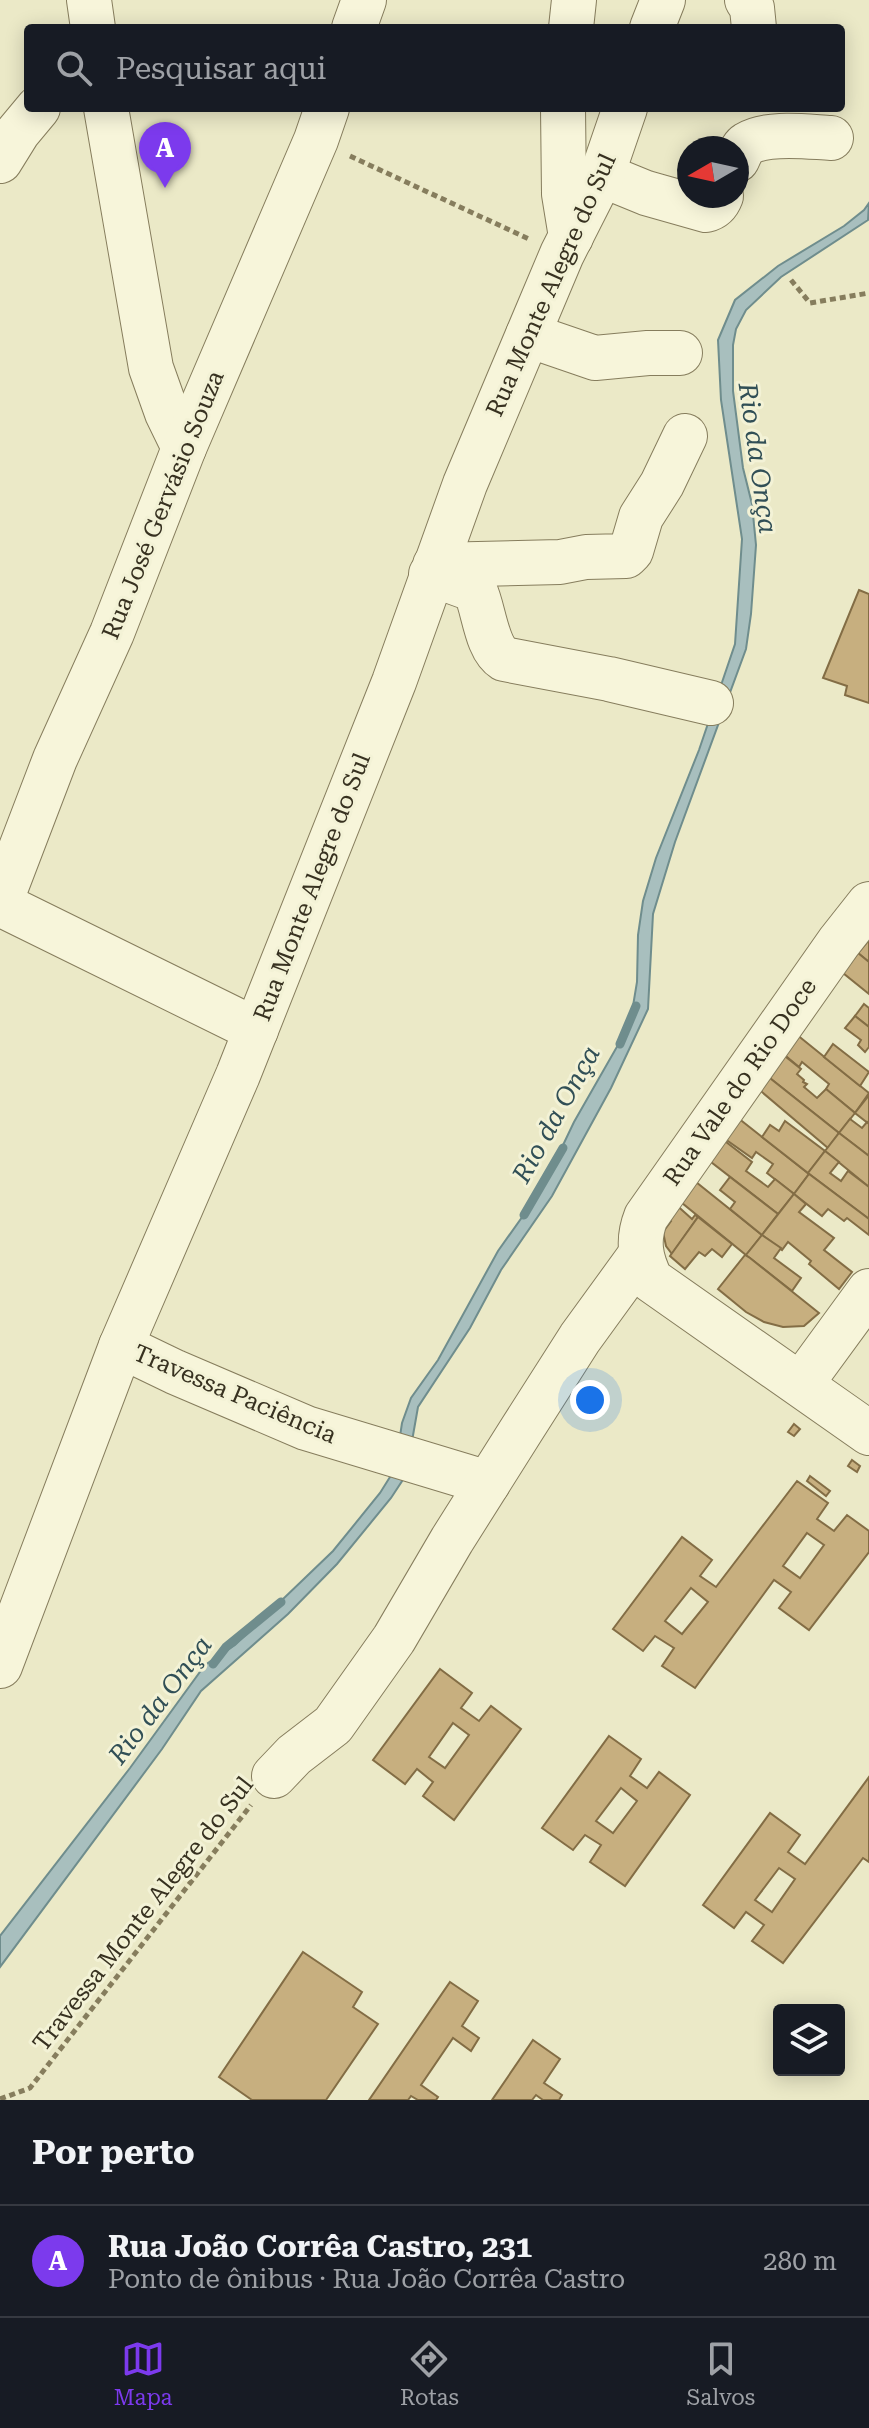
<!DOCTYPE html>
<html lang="pt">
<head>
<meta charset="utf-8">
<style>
  body { margin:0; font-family:"Roboto Serif",serif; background:#242831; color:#f1f3f6 }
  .controls { position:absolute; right:24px; bottom:24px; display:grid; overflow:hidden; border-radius:8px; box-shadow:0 4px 20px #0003 }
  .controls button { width:72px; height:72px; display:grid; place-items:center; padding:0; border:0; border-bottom:2px solid #363941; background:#171b24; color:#f1f3f6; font:40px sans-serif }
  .compass { position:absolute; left:677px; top:136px; width:72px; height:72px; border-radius:50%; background:#171b24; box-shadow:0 4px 20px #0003; rotate:261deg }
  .you { position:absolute; left:590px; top:1400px; width:28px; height:28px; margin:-20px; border:6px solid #fff; border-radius:50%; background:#1a73e8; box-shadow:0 0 0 12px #1a73e833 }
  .badge { display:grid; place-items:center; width:52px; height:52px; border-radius:50%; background:#7c3aed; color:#fff; font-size:26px; font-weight:700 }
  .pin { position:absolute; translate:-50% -66px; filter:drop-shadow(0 2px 4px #0008) }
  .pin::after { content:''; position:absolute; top:42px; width:28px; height:24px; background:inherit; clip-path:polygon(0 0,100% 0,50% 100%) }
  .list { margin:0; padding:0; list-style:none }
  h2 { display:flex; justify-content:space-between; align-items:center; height:104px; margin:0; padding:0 32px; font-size:34px }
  h2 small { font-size:26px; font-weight:400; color:#9ea1a6 }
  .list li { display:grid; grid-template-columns:52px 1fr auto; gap:24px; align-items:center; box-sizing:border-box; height:112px; padding:0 32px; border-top:2px solid #363941 }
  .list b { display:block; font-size:30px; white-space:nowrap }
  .list p { margin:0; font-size:26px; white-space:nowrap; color:#9ea1a6 }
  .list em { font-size:26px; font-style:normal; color:#9ea1a6 }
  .icon { flex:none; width:44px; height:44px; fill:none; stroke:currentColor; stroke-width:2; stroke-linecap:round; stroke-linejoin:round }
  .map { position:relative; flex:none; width:869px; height:2100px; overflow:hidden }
  .search { position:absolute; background:#171b24; box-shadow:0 4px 20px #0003; left:24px; right:24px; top:24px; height:88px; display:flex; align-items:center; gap:20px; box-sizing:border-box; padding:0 28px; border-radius:8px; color:#9ea1a6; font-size:30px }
  .sheet { height:216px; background:#171b24 }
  nav { display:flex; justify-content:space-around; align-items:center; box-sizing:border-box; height:112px; border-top:2px solid #363941; background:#171b24; font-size:22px; color:#9ea1a6 }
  nav a { display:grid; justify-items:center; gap:4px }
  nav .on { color:#7c3aed }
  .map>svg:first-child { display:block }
</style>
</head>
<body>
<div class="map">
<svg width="869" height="2100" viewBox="0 0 869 2100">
  <rect width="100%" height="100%" fill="#ebe9c7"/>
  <polygon fill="#a8bfbe" stroke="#6f8d8d" stroke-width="2" points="869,203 868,220 781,277 746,310 736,329 733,345 733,391 743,468 752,504 756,545 751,614 746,649 675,842 653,914 648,1009 611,1088 552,1196 501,1270 470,1328 418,1407 406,1475 391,1498 337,1564 288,1614 201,1691 162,1749 0,1967 0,1936 130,1768 205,1665 235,1645 333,1551 380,1493 395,1469 402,1423 411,1398 438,1360 498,1251 542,1189 574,1122 630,1024 637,982 638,935 643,901 656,858 699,750 735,644 742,539 721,400 718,340 735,300 778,266 844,226 864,210"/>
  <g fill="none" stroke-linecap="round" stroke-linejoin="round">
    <g stroke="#6f8d8d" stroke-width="9">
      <polyline points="620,1044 636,1006"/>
      <polyline points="524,1215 563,1148"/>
      <polyline points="213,1664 226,1647 281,1602"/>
    </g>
  </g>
  <g fill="#c7af7f" stroke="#836d45" stroke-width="2" fill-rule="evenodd">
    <polygon points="859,590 869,594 869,703 845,695 847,686 823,678"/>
    <polygon points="869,940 869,962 858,953"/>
    <polygon points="858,953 869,962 869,994 843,973"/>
    <polygon points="864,1004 869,1008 869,1027 855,1016"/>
    <polygon points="855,1016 869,1027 869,1047 865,1052 858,1045 861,1040 845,1028"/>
    <polygon points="796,1034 869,1093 855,1113 826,1089 829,1084 802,1062 799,1067 781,1052"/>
    <polygon points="833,1044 869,1072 860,1086 824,1057"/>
    <polygon points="781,1053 801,1069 797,1074 804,1080 803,1082 807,1084 804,1087 817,1098 826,1089 855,1113 839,1133 766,1075"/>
    <polygon points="766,1075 839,1133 828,1148 756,1087"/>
    <polygon points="869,1095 869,1124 855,1113"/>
    <polygon points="733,1114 809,1174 794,1194 767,1173 773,1164 756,1152 752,1158 718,1134"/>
    <polygon points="850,1119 862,1128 867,1122 869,1124 869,1156 839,1133"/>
    <polygon points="785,1121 825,1151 808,1173 762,1137 770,1125 779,1131"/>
    <polygon points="839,1133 869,1156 869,1187 825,1151"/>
    <polygon points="717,1135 752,1162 746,1171 768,1187 775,1179 794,1194 778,1214 702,1155"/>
    <polygon points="825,1151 839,1162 830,1173 841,1181 848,1171 869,1187 869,1219 808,1173"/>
    <polygon points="686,1174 762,1235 746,1255 671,1194"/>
    <polygon points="809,1174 869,1219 869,1235 847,1218 844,1221 828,1209 822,1216 794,1194"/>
    <polygon points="730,1177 778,1214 762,1235 730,1209 735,1202 720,1190"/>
    <polygon points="794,1194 806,1204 799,1212 834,1238 824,1250 852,1272 839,1289 809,1264 811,1261 788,1242 782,1250 762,1235"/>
    <polygon points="673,1202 692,1219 695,1215 698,1217 672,1254 666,1246 663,1232 671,1221 665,1215"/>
    <polygon points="698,1217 732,1244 722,1257 712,1249 705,1256 699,1252 685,1269 670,1256"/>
    <polygon points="762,1235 781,1248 774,1258 801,1278 792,1291 746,1255"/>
    <polygon points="745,1255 750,1258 819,1313 804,1326 783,1327 764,1322 746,1312 718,1289"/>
    <polygon points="794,1424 800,1429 794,1436 788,1432"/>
    <polygon points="852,1460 860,1466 857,1472 848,1466"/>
    <polygon points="810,1476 830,1491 826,1496 807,1481"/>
    <path d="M797,1481L828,1503L817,1519L834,1531L847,1515L869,1531V1552L809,1630L779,1608L791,1592L774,1580L695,1688L662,1666L674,1648L655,1636L643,1651L613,1629L682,1537L712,1560L700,1576L716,1587ZM807,1533L824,1545L800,1578L783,1566ZM691,1588L708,1602L682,1634L665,1621Z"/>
    <path d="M440,1669L472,1693L461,1708L479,1721L491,1706L521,1729L454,1820L423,1796L433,1782L417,1769L405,1784L373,1760ZM453,1723L469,1735L445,1768L429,1757Z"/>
    <path d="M609,1736L641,1759L630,1776L647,1788L659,1772L690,1795L625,1886L590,1862L601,1845L585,1835L573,1850L542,1828ZM621,1788L637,1801L613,1833L596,1821Z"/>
    <path d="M869,1777V1862L863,1858L783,1963L752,1941L764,1925L746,1912L734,1928L703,1905L770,1813L800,1835L788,1852L805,1864ZM779,1868L795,1879L772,1912L755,1900Z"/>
    <polygon points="303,1952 362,1992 353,2007 378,2024 326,2100 252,2100 219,2077"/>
    <polygon points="450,1982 478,2001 462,2026 479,2038 471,2051 453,2038 421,2085 438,2097 436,2100 418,2100 411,2096 408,2100 369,2100"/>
    <polygon points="533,2040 560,2059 544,2083 562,2095 559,2100 543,2100 536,2095 532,2100 492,2100"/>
  </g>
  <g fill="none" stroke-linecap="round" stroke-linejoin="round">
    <g stroke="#867d5d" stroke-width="46">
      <g id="minor">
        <polyline points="89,0 93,28"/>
        <polyline points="747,0 752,8 754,28"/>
        <polyline points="354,28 364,0"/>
        <polyline points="571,28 574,0"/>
        <polyline points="652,28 663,0"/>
        <polyline points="106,108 151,368 167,413 184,448"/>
        <polyline points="563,108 564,194 571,237"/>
        <path d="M737,160C740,154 742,147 747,144C767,131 809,137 831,138"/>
        <polyline points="0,161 18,132 38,108"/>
        <path d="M602,175L646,193L706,210C714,208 718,204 721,196"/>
        <polyline points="528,335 595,358 648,353 680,353"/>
        <polyline points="435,565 560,562 586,557 626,556 631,551 641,517 662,484 685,436"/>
        <path d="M431,574L475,590C484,609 486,648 504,659L609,679L711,703"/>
        <polyline points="0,903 55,759 112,633 184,448 316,140 327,108"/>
        <polyline points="0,904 256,1030"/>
        <path d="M869,904L839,942L646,1217C637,1240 640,1258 651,1280L869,1433"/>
        <polyline points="121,1346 175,1372 306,1428 488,1483"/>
        <polyline points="801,1384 869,1291"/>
        <polyline points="0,1666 121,1346 238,1075 394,682 465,484 562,254 602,175 625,108"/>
        <polyline points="274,1776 294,1755 333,1725 394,1639 452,1540 522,1429 580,1338 641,1254"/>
      </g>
    </g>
    <g stroke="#867d5d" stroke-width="5" stroke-dasharray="6 4" stroke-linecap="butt">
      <polyline points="350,156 529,239"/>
      <polyline points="791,280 810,303 869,293"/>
      <polyline points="0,2099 30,2088 251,1805"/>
    </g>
    <use href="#minor" stroke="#f7f5da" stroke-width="44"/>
  </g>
  <g text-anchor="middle" stroke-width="6" stroke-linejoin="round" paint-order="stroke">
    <g font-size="24" fill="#373120" stroke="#f3f2d6">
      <text transform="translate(551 285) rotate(-66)" y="8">Rua Monte Alegre do Sul</text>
      <text transform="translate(163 505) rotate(-68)" y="8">Rua José Gervásio Souza</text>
      <text transform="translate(312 887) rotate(-69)" y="8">Rua Monte Alegre do Sul</text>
      <text transform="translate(740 1082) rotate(-55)" y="8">Rua Vale do Rio Doce</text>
      <text transform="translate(235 1394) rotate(23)" y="8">Travessa Paciência</text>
      <text transform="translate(143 1914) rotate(-52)" y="8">Travessa Monte Alegre do Sul</text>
    </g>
    <g font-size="26" font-style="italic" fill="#314f56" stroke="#f3f2d6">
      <text transform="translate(758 458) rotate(82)" y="9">Rio da Onça</text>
      <text transform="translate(556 1114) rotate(-61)" y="9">Rio da Onça</text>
      <text transform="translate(160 1700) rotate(-53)" y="9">Rio da Onça</text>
    </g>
  </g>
</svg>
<div class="controls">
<button><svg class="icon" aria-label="layers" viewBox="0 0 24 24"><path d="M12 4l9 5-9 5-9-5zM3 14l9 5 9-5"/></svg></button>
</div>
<svg class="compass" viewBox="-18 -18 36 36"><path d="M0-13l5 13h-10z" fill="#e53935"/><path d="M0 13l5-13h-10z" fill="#9ea1a6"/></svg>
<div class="you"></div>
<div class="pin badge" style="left:165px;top:188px">A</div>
<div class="search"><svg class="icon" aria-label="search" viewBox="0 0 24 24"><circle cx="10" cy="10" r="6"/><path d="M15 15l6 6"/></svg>Pesquisar aqui</div>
</div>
<section class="sheet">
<h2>Por perto<small></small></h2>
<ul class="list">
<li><span class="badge">A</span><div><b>Rua João Corrêa Castro, 231</b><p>Ponto de ônibus · Rua João Corrêa Castro</p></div><em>280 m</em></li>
</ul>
</section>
<nav>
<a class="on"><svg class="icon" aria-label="map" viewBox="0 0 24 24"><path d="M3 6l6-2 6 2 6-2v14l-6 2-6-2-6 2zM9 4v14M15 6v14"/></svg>Mapa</a>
<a><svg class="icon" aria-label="directions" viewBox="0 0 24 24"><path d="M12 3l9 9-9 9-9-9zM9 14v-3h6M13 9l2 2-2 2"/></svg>Rotas</a>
<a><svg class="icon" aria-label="saved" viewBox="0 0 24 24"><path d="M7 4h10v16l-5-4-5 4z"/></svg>Salvos</a>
</nav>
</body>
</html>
